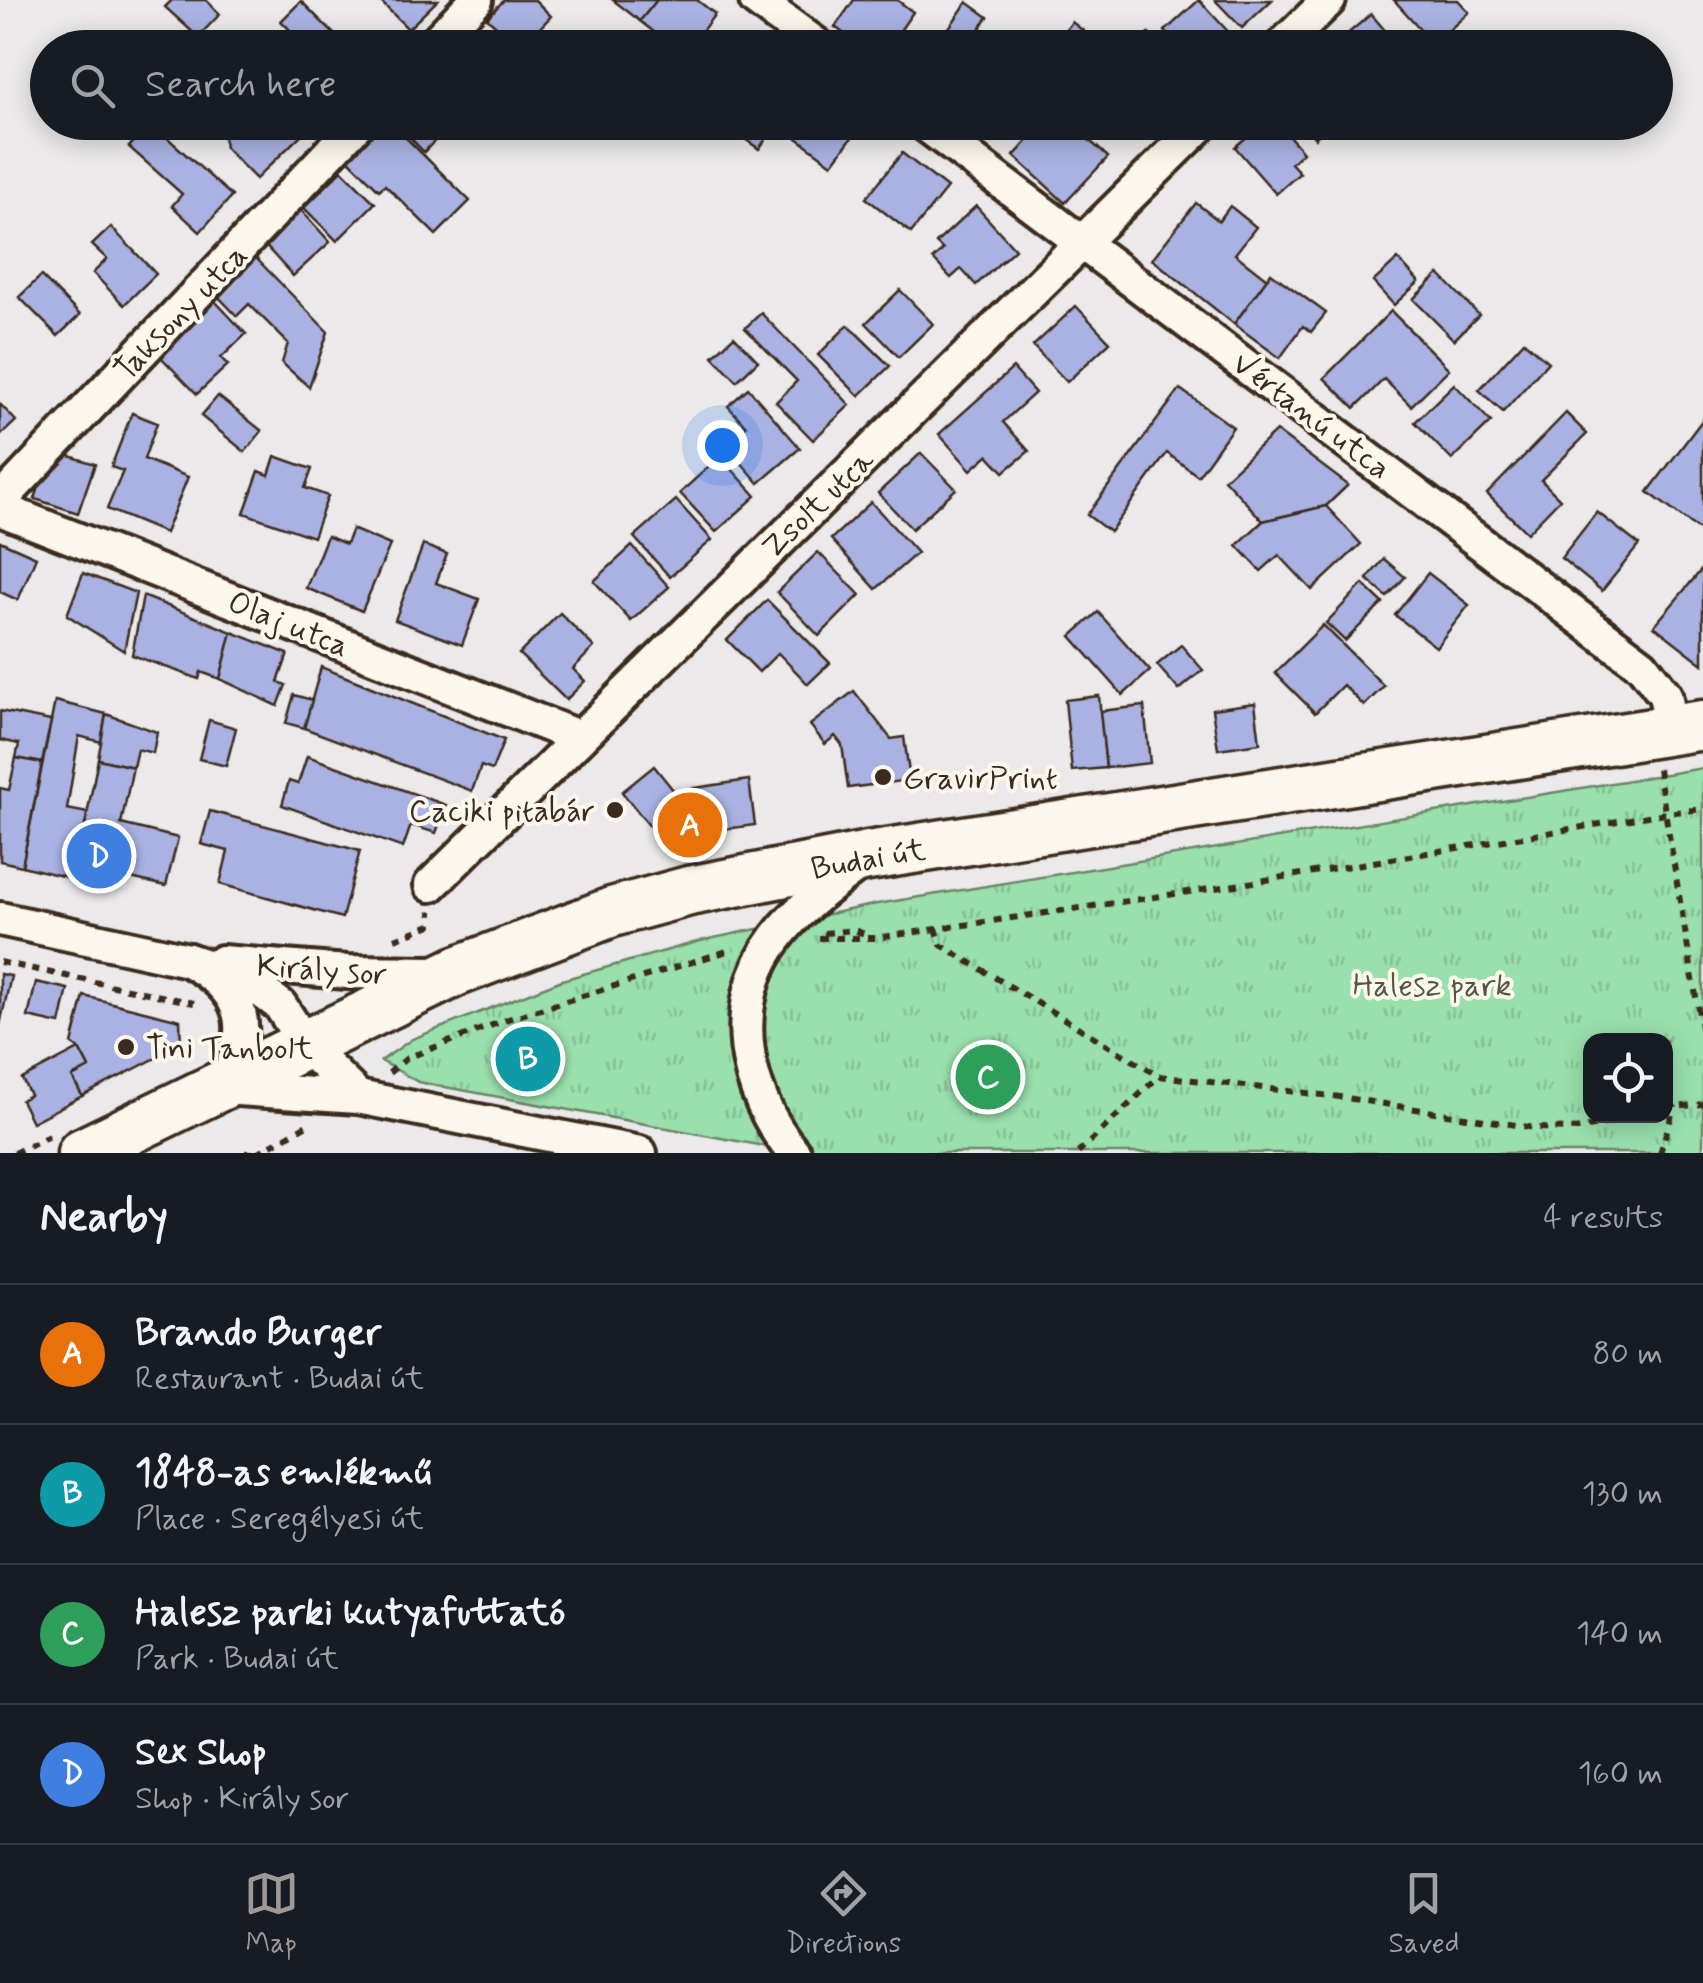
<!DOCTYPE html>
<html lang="en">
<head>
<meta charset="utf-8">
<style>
  body { margin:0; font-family:Mynerve,sans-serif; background:#242831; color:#f1f3f6 }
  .controls { position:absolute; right:30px; bottom:30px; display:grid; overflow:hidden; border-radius:20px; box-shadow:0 5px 25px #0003 }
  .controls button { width:90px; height:90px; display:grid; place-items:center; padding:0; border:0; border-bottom:2px solid #363941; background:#171b24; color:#f1f3f6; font:50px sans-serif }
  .you { position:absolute; left:722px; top:445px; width:35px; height:35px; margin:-25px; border:8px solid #fff; border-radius:50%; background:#1a73e8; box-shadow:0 0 0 15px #1a73e833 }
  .badge { display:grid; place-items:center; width:65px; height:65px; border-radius:50%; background:#9f9995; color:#fff; font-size:32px; font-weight:700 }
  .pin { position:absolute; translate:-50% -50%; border:5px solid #fff; box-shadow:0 2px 10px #0006 }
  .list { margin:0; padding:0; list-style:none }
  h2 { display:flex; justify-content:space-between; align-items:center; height:130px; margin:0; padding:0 40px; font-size:42px }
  h2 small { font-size:32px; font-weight:400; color:#9ea1a6 }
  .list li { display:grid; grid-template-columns:65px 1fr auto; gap:30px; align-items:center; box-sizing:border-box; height:140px; padding:0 40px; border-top:2px solid #363941 }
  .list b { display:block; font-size:38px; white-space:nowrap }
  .list p { margin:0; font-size:32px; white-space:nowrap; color:#9ea1a6 }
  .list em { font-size:32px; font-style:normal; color:#9ea1a6 }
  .icon { flex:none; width:55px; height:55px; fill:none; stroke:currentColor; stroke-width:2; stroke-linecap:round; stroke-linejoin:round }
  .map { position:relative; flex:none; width:1703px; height:1153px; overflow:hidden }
  .search { position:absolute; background:#171b24; box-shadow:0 5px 25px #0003; left:30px; right:30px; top:30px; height:110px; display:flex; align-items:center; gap:25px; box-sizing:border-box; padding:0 35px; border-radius:55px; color:#9ea1a6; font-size:38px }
  .sheet { height:690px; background:#171b24 }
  nav { display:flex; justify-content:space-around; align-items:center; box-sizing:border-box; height:140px; border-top:2px solid #363941; background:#171b24; font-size:28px; color:#9ea1a6 }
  nav a { display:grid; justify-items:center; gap:5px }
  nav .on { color:#9f9995 }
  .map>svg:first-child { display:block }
</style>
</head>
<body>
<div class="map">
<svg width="1703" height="1153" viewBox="0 0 1703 1153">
  <defs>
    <pattern id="grass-tufts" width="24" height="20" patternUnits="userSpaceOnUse" patternTransform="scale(2.5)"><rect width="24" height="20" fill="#99e0ad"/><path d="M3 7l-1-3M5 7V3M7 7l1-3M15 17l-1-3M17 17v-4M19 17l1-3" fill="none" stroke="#85c094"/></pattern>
  </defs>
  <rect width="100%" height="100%" fill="#ebe9ea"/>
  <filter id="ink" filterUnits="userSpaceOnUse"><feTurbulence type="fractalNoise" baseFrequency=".01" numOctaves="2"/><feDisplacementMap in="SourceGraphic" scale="20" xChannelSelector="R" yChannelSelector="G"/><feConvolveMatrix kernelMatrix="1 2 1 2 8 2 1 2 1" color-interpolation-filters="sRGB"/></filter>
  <g filter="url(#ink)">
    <path fill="url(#grass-tufts)" stroke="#6a8566" stroke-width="2.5" fill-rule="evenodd" d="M1703,768V1153H802L418,1082L381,1061L412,1039L562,980L704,940L877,904ZM1590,1040H1666V1116H1590Z"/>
    <g fill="#a9b2e2" stroke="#3b2a1e" stroke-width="2.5">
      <polygon points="172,0 206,0 220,14 198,37 165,7"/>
      <polygon points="379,0 438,0 408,29"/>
      <polygon points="504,0 535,0 551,16 521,48 487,18"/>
      <polygon points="613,0 657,0 640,21"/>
      <polygon points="657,0 697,0 715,14 689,48 674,48 640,21"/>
      <polygon points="854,0 897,0 913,12 888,48 863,48 835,27"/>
      <polygon points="1199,0 1233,37 1222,48 1181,48 1165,31"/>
      <polygon points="1215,0 1272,0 1242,28"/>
      <polygon points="1394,0 1458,0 1469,12 1434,44"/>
      <polygon points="301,1 348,48 308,48 281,21"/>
      <polygon points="967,2 988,17 976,34 988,42 985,48 935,48"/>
      <polygon points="1371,14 1400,48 1332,47"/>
      <polygon points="1072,22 1096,41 1091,48 1052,48"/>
      <polygon points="480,30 497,48 462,48"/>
      <polygon points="1149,34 1162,48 1134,48"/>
      <polygon points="222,122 290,122 302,134 256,179 225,148"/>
      <polygon points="382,122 390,122 470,201 436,235 385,185 379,190 347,158"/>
      <polygon points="395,122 453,122 424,152"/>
      <polygon points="721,122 778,122 759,149"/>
      <polygon points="789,122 860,122 862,124 832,164 785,129"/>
      <polygon points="1045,122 1086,122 1079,131 1108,157 1065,203 1014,156"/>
      <polygon points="1264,122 1277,122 1303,152 1291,163 1300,173 1276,194 1235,147"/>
      <polygon points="1300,122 1332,122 1315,138"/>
      <polygon points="151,123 232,196 200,232 172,206 182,194 129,147"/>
      <polygon points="902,153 947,188 911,233 866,198"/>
      <polygon points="342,170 375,203 337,241 304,208"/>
      <polygon points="1196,203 1219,221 1230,206 1256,227 1235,254 1267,279 1234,324 1152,259"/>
      <polygon points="976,206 1015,249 976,285 961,269 951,278 933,259 943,250 936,243"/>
      <polygon points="299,208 330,242 293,276 262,242"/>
      <polygon points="111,227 156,274 124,305 93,273 107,259 92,245"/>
      <polygon points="252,254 328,332 309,387 282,363 288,343 249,304 237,316 213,291"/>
      <polygon points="1398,259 1419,282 1394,305 1373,282"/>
      <polygon points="1271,273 1326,313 1311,332 1303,326 1280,358 1234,324"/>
      <polygon points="1439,274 1479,315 1454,340 1413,299"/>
      <polygon points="41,276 80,315 58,336 19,297"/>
      <polygon points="900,290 933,324 899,357 866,323"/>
      <polygon points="214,300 246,334 221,358 228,365 197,394 158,354"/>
      <polygon points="1076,306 1110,342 1067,382 1033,346"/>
      <polygon points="1391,311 1449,369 1411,406 1384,379 1355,408 1324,378"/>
      <polygon points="761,313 850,405 813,440 776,402 797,381 745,328"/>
      <polygon points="848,325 890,366 859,396 818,355"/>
      <polygon points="734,336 758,361 737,381 713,356"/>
      <polygon points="1524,341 1548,362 1503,412 1479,390"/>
      <polygon points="1013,368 1035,393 1003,422 1029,451 1004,472 988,455 971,470 939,434"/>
      <polygon points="1454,384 1491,422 1452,460 1415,422"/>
      <polygon points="748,388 800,448 759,483 725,444 746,426 728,406"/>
      <polygon points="1180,389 1233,427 1198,476 1167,453 1110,532 1087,515"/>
      <polygon points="218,396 262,431 245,452 201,416"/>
      <polygon points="0,404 16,421 0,436"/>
      <polygon points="132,413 157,423 144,459 188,477 165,533 107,509 123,471 111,467"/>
      <polygon points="1566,413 1587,434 1541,480 1560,499 1527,533 1487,494"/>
      <polygon points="1703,419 1703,533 1648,492"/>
      <polygon points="1276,431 1348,485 1326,506 1263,521 1224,479"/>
      <polygon points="51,450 95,464 78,513 35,499"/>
      <polygon points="921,453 956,489 912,529 878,493"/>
      <polygon points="275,456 312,469 305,488 328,496 313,537 244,513 259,471 269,475"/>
      <polygon points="720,456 756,496 716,532 680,493"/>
      <polygon points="676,500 712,540 670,577 634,537"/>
      <polygon points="871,502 917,553 876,589 831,539"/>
      <polygon points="1326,506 1361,544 1312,590 1279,555 1261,571 1237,545 1263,521"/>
      <polygon points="1597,512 1639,545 1602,591 1561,558"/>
      <polygon points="352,529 390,545 362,611 306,588 327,536 346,544"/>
      <polygon points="0,541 36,557 18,600 0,592"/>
      <polygon points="423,545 447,554 436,583 479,599 462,645 395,620"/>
      <polygon points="632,546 669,587 631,621 594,581"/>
      <polygon points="818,552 860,595 819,636 777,592"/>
      <polygon points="1384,559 1405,577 1387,597 1367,579"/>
      <polygon points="1703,568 1703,664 1654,626"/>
      <polygon points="83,573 136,593 124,651 67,615"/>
      <polygon points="1428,573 1469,605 1436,647 1395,615"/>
      <polygon points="1363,584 1383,603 1345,641 1326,623"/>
      <polygon points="143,596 232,632 220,679 201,672 199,679 132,655"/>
      <polygon points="767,600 830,663 808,684 778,653 759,672 727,640"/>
      <polygon points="1098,612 1150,671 1123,695 1071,636"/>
      <polygon points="560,613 594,647 573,669 585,681 566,700 519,654"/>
      <polygon points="1323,625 1384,686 1364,706 1343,685 1315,713 1275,673"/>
      <polygon points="232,632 288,654 278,682 286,685 278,706 220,679"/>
      <polygon points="1181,645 1203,670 1179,690 1157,665"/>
      <polygon points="321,667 504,740 492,770 481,766 472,791 304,728"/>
      <polygon points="854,691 891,739 904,737 910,780 848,788 842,745 835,736 825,744 810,725"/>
      <polygon points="294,695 312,700 304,728 286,723"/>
      <polygon points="1099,696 1106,768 1072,771 1065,700"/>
      <polygon points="55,701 106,714 101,742 79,736 67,809 88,813 74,879 22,866"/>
      <polygon points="1255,703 1260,743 1218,749 1212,709"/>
      <polygon points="1144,706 1150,763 1106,768 1100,711"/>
      <polygon points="0,711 51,721 42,763 16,758 19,744 0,740"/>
      <polygon points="106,714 157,732 153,753 137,749 133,767 98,759"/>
      <polygon points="209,720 236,728 226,766 199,759"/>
      <polygon points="307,756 446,805 436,833 411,825 403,848 282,805 289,781 298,784"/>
      <polygon points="16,758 42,763 22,866 0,861 0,788 9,790"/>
      <polygon points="98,759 133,767 121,824 178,838 166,886 77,866"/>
      <polygon points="654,766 674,791 749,780 755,825 659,838 622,792"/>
      <polygon points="210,811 360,851 342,918 220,884 228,851 201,844"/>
      <polygon points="0,974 11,976 0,1025"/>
      <polygon points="36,982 68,989 60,1024 28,1017"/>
      <polygon points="84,996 180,1020 181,1045 82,1096 72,1077 89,1068 79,1049 72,1044"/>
      <polygon points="79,1049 89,1068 72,1077 82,1096 32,1122 21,1100 30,1095 22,1079"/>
    </g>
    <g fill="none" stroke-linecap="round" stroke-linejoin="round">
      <g stroke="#3b2a1e" stroke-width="40">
        <g id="minor">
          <polyline points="756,0 821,48"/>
          <polyline points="430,48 476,0"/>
          <polyline points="1280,48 1329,0"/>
          <polyline points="922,122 1642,665 1665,695 1672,729"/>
          <polyline points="0,501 359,122"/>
          <polyline points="0,509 578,737"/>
          <polyline points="431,885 1204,122"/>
          <polyline points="0,919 188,960 245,979 280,1005 307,1047 358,1097"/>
          <path d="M188,960C247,992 255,1029 222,1088L358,1097L640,1153"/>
          <polyline points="222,962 347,972 437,973"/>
          <path d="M794,1153C744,1094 726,1004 776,938C799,907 833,884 863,861"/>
        </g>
      </g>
      <g stroke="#3b2a1e" stroke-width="55">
        <polyline id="secondary" points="82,1153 457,971 612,912 689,891 868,856 1703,725"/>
      </g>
      <g stroke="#3b2a1e" stroke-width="6" stroke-dasharray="8 8" stroke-linecap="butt">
        <polyline points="1658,769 1703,1039"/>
        <polyline points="936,928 941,945 1159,1076 1340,1097 1535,1128 1578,1129 1645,1116"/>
        <polyline points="824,933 854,930 870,936"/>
        <polyline points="819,938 876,938 1236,885 1666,813 1703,809"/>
        <polyline points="395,939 431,925 431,911"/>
        <polyline points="0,962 194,1003"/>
        <polyline points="389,1073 407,1058 508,1019 734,949"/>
        <polyline points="1666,1108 1703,1104"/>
        <polyline points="14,1153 49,1136"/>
        <polyline points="245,1153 273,1153"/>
        <polyline points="257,1153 307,1125"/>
        <polyline points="1078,1153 1159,1076"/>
        <polyline points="1660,1153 1675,1105"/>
      </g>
      <use href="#minor" stroke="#fbf7ec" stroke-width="32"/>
      <use href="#secondary" stroke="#fbf7ec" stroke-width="48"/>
    </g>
  </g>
  <g fill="#3b2a1e" stroke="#fbf7ec" stroke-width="4">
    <circle cx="883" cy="777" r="10"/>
    <circle cx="615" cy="810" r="10"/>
    <circle cx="126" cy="1047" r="10"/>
  </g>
  <g text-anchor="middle" stroke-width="8" stroke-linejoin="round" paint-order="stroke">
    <g font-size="32" fill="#3b2a1e" stroke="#fbf7ec">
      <text transform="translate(180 312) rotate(-46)" y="11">Taksony utca</text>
      <text transform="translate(1312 415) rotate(37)" y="11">Vértanú utca</text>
      <text transform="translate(817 503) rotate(-44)" y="11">Zsolt utca</text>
      <text transform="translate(289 623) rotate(22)" y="11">Olaj utca</text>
      <text transform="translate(868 858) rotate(-10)" y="11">Budai út</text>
      <text transform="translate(322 969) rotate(4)" y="11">Király sor</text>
    </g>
    <g font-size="32" fill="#3b2a1e" stroke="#fbf7ec" text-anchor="start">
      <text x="903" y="788">GravirPrint</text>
      <text x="595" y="821" text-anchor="end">Caciki pitabár</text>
      <text x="146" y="1058">Tini Tanbolt</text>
    </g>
    <g font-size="32" fill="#525842" stroke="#fbf7ec">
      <text x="1432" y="995">Halesz park</text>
    </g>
  </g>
</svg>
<div class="controls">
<button><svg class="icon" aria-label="locate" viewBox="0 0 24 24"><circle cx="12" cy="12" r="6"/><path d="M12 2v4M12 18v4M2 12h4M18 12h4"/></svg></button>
</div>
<div class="you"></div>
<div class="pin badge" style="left:690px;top:825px;background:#e8710a">A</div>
<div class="pin badge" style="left:528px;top:1059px;background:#0f9aa8">B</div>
<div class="pin badge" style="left:988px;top:1077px;background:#2e9e5b">C</div>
<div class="pin badge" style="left:99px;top:856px;background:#3f7fe0">D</div>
<div class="search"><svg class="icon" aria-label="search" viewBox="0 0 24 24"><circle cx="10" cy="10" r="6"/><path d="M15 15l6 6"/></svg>Search here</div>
</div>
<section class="sheet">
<h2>Nearby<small>4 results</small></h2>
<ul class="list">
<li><span class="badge" style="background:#e8710a">A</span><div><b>Brando Burger</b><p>Restaurant · Budai út</p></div><em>80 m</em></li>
<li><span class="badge" style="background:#0f9aa8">B</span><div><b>1848-as emlékmű</b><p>Place · Seregélyesi út</p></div><em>130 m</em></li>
<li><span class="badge" style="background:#2e9e5b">C</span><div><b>Halesz parki kutyafuttató</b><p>Park · Budai út</p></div><em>140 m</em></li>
<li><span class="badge" style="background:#3f7fe0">D</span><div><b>Sex Shop</b><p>Shop · Király sor</p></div><em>160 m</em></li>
</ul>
</section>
<nav>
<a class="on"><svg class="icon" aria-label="map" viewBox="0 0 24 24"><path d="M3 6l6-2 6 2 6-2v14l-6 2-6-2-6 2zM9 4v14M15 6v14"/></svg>Map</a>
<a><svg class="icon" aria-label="directions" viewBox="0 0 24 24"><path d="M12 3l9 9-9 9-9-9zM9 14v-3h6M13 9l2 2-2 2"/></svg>Directions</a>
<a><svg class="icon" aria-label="saved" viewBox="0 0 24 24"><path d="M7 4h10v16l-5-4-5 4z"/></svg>Saved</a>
</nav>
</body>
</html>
